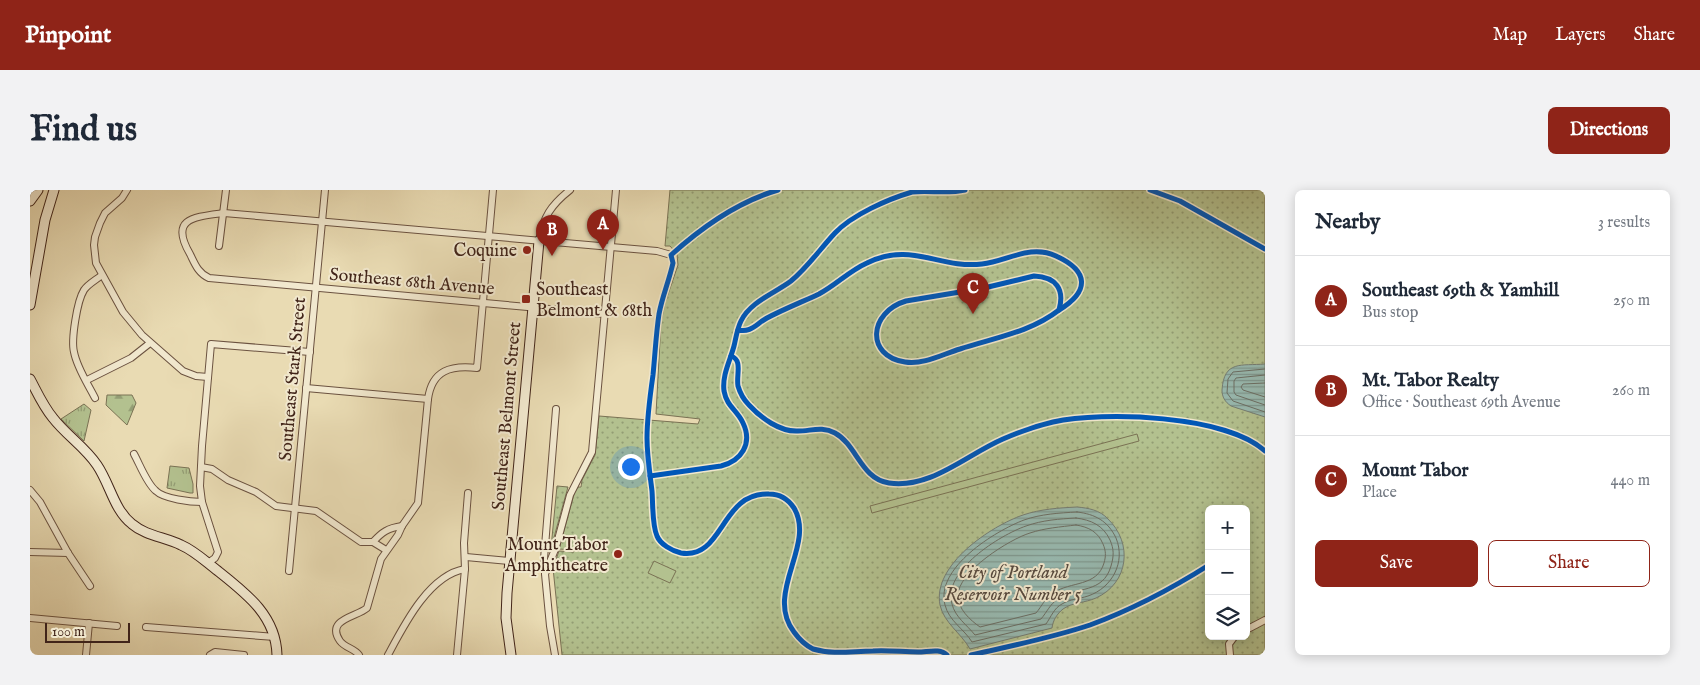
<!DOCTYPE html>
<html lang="en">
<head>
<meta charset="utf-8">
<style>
  body { margin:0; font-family:"IM FELL English",serif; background:#f2f2f3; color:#1f2937 }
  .controls { position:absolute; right:15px; bottom:15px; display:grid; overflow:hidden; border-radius:8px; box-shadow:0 2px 12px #0003 }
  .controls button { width:45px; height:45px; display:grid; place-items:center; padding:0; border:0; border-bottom:1px solid #e0e1e3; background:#fff; color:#1f2937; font:25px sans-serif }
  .scale { position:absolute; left:15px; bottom:12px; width:85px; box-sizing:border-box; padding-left:5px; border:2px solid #412419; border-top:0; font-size:14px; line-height:18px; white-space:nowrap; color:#412419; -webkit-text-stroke:4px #f1e8ce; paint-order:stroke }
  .you { position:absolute; left:600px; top:276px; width:18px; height:18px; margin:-12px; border:4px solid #fff; border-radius:50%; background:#1a73e8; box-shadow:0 0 0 8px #1a73e833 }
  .badge { display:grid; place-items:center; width:32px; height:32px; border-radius:50%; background:#8f2418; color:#fff; font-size:16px; font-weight:700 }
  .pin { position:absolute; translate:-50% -41px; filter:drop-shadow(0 1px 2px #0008) }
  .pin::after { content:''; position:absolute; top:26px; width:18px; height:15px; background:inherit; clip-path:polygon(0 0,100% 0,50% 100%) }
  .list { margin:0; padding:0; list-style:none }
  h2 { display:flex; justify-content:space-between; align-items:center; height:65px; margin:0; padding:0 20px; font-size:21px }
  h2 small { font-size:16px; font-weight:400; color:#747a83 }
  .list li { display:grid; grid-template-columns:32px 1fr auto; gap:15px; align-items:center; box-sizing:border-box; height:90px; padding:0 20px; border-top:1px solid #e0e1e3 }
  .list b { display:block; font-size:19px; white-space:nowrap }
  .list p { margin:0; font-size:16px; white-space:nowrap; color:#747a83 }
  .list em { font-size:16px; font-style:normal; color:#747a83 }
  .actions { display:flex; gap:10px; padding:15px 20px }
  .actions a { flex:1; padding:11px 0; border:1px solid #8f2418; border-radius:8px; text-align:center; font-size:18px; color:#8f2418 }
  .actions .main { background:#8f2418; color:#fff }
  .icon { flex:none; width:28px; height:28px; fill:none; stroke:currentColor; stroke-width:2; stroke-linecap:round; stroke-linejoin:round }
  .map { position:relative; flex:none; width:1235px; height:465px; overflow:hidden; border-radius:8px }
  header { display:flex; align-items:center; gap:30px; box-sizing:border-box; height:70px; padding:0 25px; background:#8f2418; color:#fff }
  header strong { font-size:24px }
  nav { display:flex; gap:28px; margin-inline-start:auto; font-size:18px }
  .intro { display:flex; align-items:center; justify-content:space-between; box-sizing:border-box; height:120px; padding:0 30px }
  h1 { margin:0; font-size:35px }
  .button { padding:12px 22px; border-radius:8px; background:#8f2418; color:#fff; font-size:18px; font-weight:700 }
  main { display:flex; gap:30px; padding:0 30px }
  aside { flex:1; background:#fff; border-radius:8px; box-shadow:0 2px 12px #0003 }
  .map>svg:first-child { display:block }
</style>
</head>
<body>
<header>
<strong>Pinpoint</strong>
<nav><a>Map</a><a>Layers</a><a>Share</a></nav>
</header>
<div class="intro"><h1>Find us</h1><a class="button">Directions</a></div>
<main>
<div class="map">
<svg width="1235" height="465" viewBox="0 0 1235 465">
  <defs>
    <pattern id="grass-tufts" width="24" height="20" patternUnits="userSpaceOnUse" patternTransform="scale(1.25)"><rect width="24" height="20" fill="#b3c18f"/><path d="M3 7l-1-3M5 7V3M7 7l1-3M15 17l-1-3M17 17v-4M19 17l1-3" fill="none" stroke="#939d74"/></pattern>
    <pattern id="forest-firs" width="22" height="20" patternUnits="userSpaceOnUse" patternTransform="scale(1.25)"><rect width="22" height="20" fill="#b3c18f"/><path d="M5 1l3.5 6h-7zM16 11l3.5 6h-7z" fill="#939d74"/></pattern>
    <pattern id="park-dots" width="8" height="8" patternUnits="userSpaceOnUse" patternTransform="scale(1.25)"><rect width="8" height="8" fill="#b3c18f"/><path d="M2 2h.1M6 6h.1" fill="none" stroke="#939d74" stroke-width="1.8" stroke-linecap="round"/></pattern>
    <pattern id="water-rules" width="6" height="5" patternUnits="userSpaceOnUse" patternTransform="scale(1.25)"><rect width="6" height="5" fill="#98bab1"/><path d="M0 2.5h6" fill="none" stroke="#7e978f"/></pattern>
  </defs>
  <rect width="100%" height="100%" fill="#e9dbb3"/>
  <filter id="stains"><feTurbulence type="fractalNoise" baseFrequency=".004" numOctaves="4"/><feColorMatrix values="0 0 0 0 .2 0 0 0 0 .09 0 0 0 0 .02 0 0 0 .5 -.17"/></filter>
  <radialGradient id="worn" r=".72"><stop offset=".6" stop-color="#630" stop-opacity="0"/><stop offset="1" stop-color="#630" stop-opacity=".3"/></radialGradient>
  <g fill="url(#grass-tufts)" stroke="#7a7254">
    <polygon points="54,214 61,220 54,251 31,229"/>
    <polygon points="140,276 159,278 163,294 163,303 160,303 137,298"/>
  </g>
  <polygon fill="url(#forest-firs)" stroke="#7a7254" points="77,205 102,205 106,213 97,235 76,215"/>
  <g fill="url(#park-dots)" stroke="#7a7254" fill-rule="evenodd">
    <path d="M640,0H1235V465H532L523,378L529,361L544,362V360L529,359L546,297H551L552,290L565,265L569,226L668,234L670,229L626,224L631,132L635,113L648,75L647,64L640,56H635ZM1179,319H1216V446H1179Z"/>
    <polygon points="527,296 538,297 521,358"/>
  </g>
  <g fill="#b3c18f" stroke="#7a7254">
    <polygon points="1107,244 1109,251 842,323 840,316"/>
    <polygon points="624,371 646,381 640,393 618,383"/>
  </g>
  <g fill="url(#water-rules)" stroke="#757e74">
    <path d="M1235,174V227L1201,216C1195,212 1192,207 1192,200C1194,170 1211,176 1235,174Z"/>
    <path d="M1047,317C1058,318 1070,320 1078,329C1103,353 1099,393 1066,408C1055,413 1043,412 1033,419C1027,424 1023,430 1022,438L940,459C931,443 914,433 910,415C902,375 961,336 993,325C1011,319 1028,318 1047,317Z"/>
  </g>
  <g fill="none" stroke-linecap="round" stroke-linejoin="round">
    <g stroke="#6c6f65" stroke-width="1">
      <polyline points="1235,179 1203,182 1198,189 1197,203 1203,211 1235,222"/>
      <polyline points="1235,185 1206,188 1204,191 1204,202 1206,205 1235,215"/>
      <polyline points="1235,193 1213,194 1211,197 1213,200 1235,207"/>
      <path d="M1047,322C1065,324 1078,331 1086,348C1096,372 1082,398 1058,406C1049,409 1040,409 1032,414C1024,418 1021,427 1016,434L942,452C934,439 919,431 915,415C905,378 965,341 994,330C1011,324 1029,323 1047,322Z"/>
      <path d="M1046,328C1061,330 1073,335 1080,350C1084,359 1084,366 1081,376C1073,404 1047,396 1028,409C1020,414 1017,422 1011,429L945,445C937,435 925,427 922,414C912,381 970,345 996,336C1013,330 1029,329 1046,328Z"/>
      <path d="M1046,335C1059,337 1068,342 1073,354C1076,361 1076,366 1074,373C1067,397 1041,391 1023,403C1015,408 1012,416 1006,423L950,437C940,430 928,419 928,406C927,382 980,349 1000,343C1015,338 1030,337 1046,335Z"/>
    </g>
    <g stroke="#6b5240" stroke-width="8">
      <g id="street">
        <polyline points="97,0 92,8 75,23 70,33 65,47 64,55 66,73 93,122 112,145 153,181 166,186 178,187"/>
        <path d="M509,51C513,27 521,15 540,0"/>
        <polyline points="189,56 196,0"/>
        <path d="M575,124L179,88C168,83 165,74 160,64C139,28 164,27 194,23L627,61L641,65"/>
        <polyline points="57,190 101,168 120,153"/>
        <polyline points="276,198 398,209"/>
        <path d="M65,208C58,194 47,178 44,162C41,150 47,111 54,100C58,94 66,90 72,85"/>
        <path d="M104,264C110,275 117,294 126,301C134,309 161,312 172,312"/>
        <path d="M171,277L182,279L198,290L226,302L246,316L286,321L331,352H343C352,342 358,338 372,336"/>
        <polyline points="0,300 10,312 38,363 60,396"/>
        <polyline points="343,352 356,360"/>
        <polyline points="0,362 38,363"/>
        <polyline points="436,367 479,371"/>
        <polyline points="178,373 185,368 188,362 172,312 170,296 172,256 181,154 280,162"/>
        <polyline points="259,381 295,0"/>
        <polyline points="515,383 514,369 526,219"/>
        <polyline points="0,428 87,436"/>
        <polyline points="116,437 245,447"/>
        <polyline points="1216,440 1235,430"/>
        <polyline points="56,465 59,433"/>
        <polyline points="180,465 185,462 214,465"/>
        <path d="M329,465C324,458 315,458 310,451C295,429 327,427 337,418L351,369L368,345L372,336L388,313L398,209C402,180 421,175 447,178L463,0"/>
        <path d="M358,465C374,435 399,385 435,379"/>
        <polyline points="427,465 435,379 434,353 438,303"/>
        <polyline points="525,465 520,436 515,384 526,357 540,305 562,262 586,0"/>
        <polyline points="1200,465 1199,454 1205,446"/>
      </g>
    </g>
    <g stroke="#412419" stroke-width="11">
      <g id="secondary">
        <polyline points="0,11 8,0"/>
        <polyline points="0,115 15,30 24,0"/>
        <path d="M0,189C7,202 13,216 23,228C36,245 55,257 67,275C80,294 84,320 102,334C116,346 135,347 151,355C165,361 176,372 188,381C217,404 246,426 247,465"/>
        <polyline points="481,465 476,428 477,403 509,51"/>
      </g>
    </g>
    <use href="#street" stroke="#f1e8ce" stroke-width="6"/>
    <use href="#secondary" stroke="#f1e8ce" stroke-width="9"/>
    <g stroke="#f1e8ce" stroke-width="8">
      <g id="cycleway">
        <path d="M748,0C707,12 672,37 641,65L643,73C639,91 632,107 629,124C626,144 625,165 623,185C620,206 617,227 617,248C617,266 620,284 622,301C623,314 622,335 627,346C630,354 642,361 651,363C694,370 690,302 739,304C750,304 758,309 764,318C786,355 734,403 764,442C769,449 775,455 783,459C803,465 823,461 843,461C858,460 873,462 888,462C898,462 910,458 917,465"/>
        <polyline points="1120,0 1150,11 1235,59"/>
        <path d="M1004,86C1026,87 1035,99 1029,120C1001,142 964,148 930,159C913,164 894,175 875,172C835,166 839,122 876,111L954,98Z"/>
        <path d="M708,140C721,143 726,134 737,128C754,119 772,112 789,104C806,95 819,81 837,73C881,51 909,79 952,74C978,71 1000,54 1026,66C1059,81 1060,101 1029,120"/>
        <path d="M701,166C713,170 706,185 708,196C710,203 714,210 719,215C731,228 750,242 768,241C781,241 792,236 805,243C827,255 831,289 859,293C901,299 936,265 973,249C989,242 1006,236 1023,232C1073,221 1196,225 1235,261"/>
        <path d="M620,286L691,276C711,271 723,254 713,233C707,220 697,217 694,201C692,185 700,171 704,156C706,148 707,139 711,131C720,112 745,103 761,91C778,77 790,59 805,43C822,25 858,9 882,2C899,0 917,4 935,0"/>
        <path d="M941,465C981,456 1021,448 1060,435C1101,420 1141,399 1179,375"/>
      </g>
    </g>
    <use href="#cycleway" stroke="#0057b8" stroke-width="5"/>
  </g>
  <g fill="#8f2418" stroke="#f1e8ce" stroke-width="2">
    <circle cx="497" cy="60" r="5"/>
    <rect x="491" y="104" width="10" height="10" rx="2.5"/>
    <circle cx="588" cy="364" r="5"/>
  </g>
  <g text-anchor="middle" stroke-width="4" stroke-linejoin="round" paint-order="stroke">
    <g font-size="18" fill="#412419" stroke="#f1e8ce" text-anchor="end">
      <text x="487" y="66">Coquine</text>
      <text x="506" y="105" text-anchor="start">Southeast<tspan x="506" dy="21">Belmont &amp; 68th</tspan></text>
      <text x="578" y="360">Mount Tabor<tspan x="578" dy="21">Amphitheatre</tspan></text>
    </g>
    <g font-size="18" fill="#412419" stroke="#f1e8ce">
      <text transform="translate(382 91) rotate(5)" y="6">Southeast 68th Avenue</text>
      <text transform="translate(262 189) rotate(-85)" y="6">Southeast Stark Street</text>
      <text transform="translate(476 226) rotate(-85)" y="6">Southeast Belmont Street</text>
    </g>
    <g font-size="19" font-style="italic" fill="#574a3f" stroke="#f1e8ce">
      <text x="983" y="388">City of Portland<tspan x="983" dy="22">Reservoir Number 5</tspan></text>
    </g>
  </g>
  <rect width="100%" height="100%" filter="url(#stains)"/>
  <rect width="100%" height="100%" fill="url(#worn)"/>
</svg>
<div class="controls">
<button>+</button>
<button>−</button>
<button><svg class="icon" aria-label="layers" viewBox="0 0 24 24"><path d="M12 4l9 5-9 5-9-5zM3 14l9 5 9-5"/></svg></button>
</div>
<div class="scale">100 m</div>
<div class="you"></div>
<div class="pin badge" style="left:573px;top:60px">A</div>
<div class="pin badge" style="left:522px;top:66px">B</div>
<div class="pin badge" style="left:943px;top:124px">C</div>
</div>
<aside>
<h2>Nearby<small>3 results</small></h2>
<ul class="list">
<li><span class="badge">A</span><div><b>Southeast 69th &amp; Yamhill</b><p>Bus stop</p></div><em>250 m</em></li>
<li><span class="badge">B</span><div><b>Mt. Tabor Realty</b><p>Office · Southeast 69th Avenue</p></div><em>260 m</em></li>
<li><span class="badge">C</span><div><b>Mount Tabor</b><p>Place</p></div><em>440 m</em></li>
</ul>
<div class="actions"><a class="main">Save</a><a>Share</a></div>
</aside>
</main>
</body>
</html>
